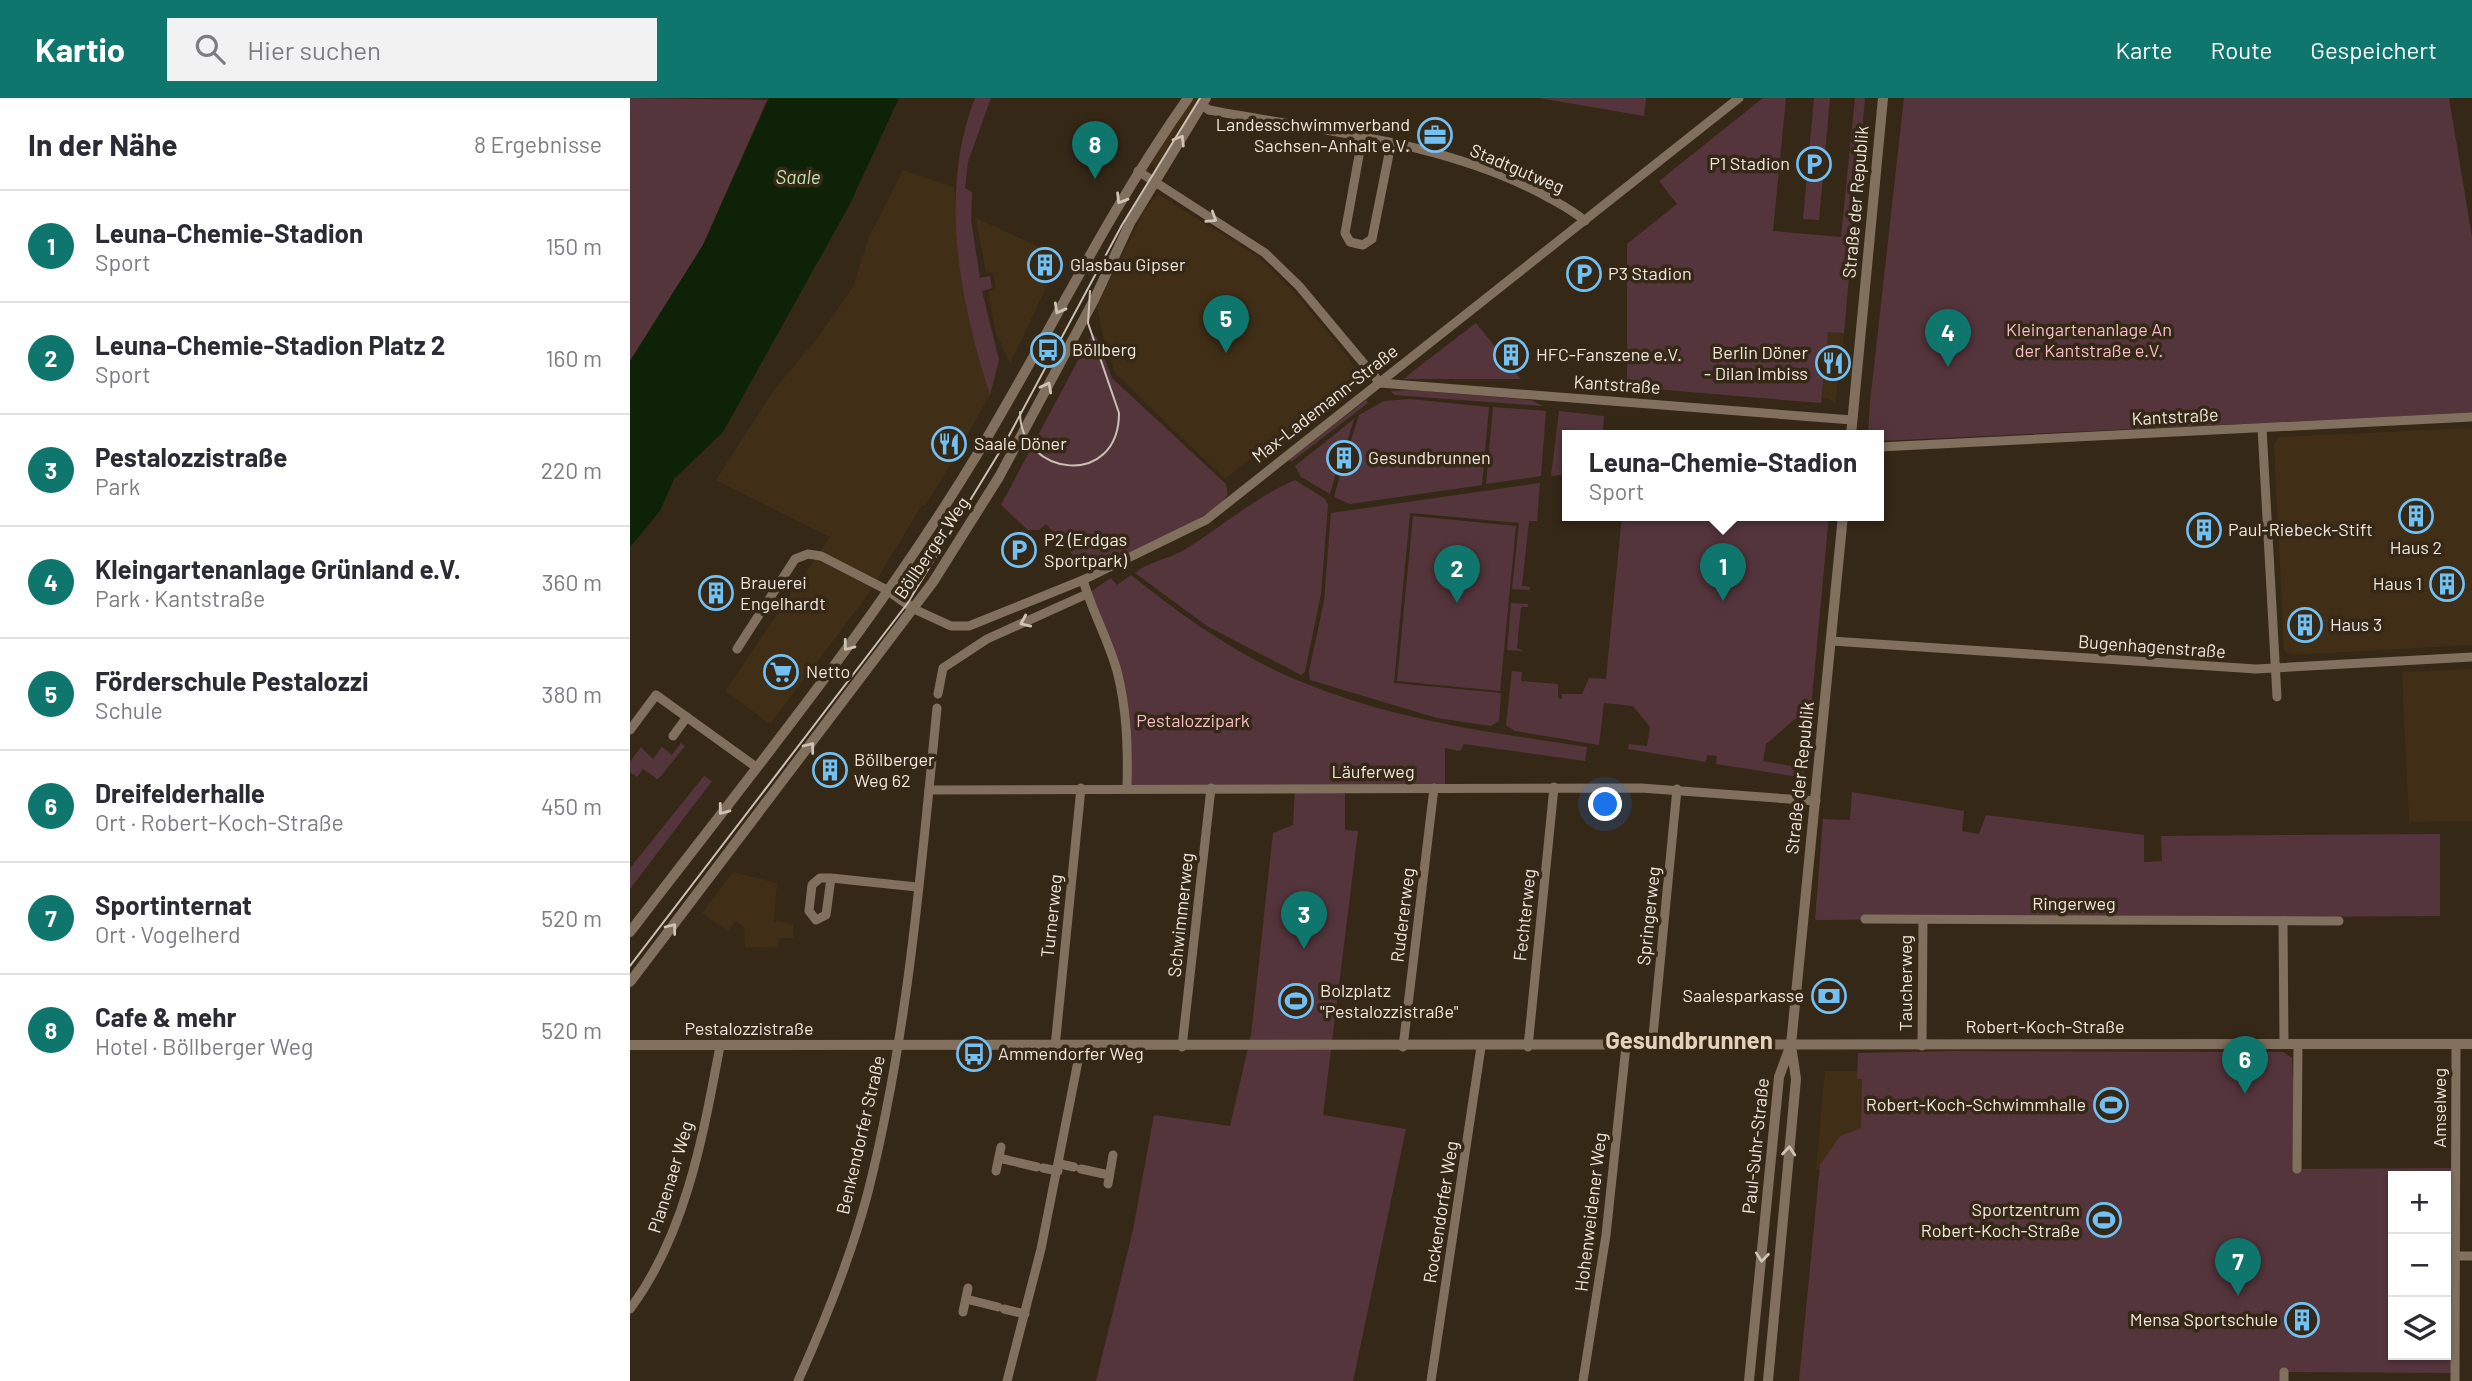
<!DOCTYPE html>
<html lang="de">
<head>
<meta charset="utf-8">
<style>
  body { margin:0; font-family:Barlow,sans-serif; background:#f2f2f3; color:#2b2b33 }
  .controls { position:absolute; right:21px; bottom:21px; display:grid; overflow:hidden; border-radius:0px; box-shadow:0 2px 5px #0004 }
  .controls button { width:63px; height:63px; display:grid; place-items:center; padding:0; border:0; border-bottom:2px solid #e1e1e2; background:#fff; color:#2b2b33; font:35px sans-serif }
  .you { position:absolute; left:976px; top:707px; width:24px; height:24px; margin:-18px; border:5px solid #fff; border-radius:50%; background:#1a73e8; box-shadow:0 0 0 10px #1a73e833 }
  .badge { display:grid; place-items:center; width:46px; height:46px; border-radius:50%; background:#0f766e; color:#fff; font-size:23px; font-weight:700 }
  .pin { position:absolute; translate:-50% -58px; filter:drop-shadow(0 2px 4px #0008) }
  .pin::after { content:''; position:absolute; top:37px; width:24px; height:21px; background:inherit; clip-path:polygon(0 0,100% 0,50% 100%) }
  .popup { position:absolute; left:932px; top:332px; width:322px; height:91px; box-sizing:border-box; display:grid; place-content:center; border-radius:0px; background:#fff; filter:drop-shadow(0 2px 5px #0005); font-size:23px; white-space:nowrap; color:#7c7c81 }
  .popup b { font-size:26px; color:#2b2b33 }
  .popup::after { content:''; position:absolute; left:50%; top:100%; margin-left:-14px; border:14px solid transparent; border-top-color:#fff }
  .list { margin:0; padding:0; list-style:none }
  h2 { display:flex; justify-content:space-between; align-items:center; height:91px; margin:0; padding:0 28px; font-size:30px }
  h2 small { font-size:23px; font-weight:400; color:#7c7c81 }
  .list li { display:grid; grid-template-columns:46px 1fr auto; gap:21px; align-items:center; box-sizing:border-box; height:112px; padding:0 28px; border-top:2px solid #e1e1e2 }
  .list b { display:block; font-size:26px; white-space:nowrap }
  .list p { margin:0; font-size:23px; white-space:nowrap; color:#7c7c81 }
  .list em { font-size:23px; font-style:normal; color:#7c7c81 }
  .icon { flex:none; width:38px; height:38px; fill:none; stroke:currentColor; stroke-width:2; stroke-linecap:round; stroke-linejoin:round }
  .map { position:relative; flex:none; width:1842px; height:1283px; overflow:hidden }
  header { display:flex; align-items:center; gap:42px; box-sizing:border-box; height:98px; padding:0 35px; background:#0f766e; color:#fff }
  header strong { font-size:33px }
  nav { display:flex; gap:38px; margin-inline-start:auto; font-size:24px }
  .search { width:490px; height:63px; background:#f2f2f3; display:flex; align-items:center; gap:18px; box-sizing:border-box; padding:0 24px; border-radius:0px; color:#7c7c81; font-size:26px }
  main { display:flex }
  aside { flex:1; background:#fff }
  .map>svg:first-child { display:block }
</style>
</head>
<body>
<header>
<strong>Kartio</strong>
<div class="search"><svg class="icon" aria-label="search" viewBox="0 0 24 24"><circle cx="10" cy="10" r="6"/><path d="M15 15l6 6"/></svg>Hier suchen</div>
<nav><a>Karte</a><a>Route</a><a>Gespeichert</a></nav>
</header>
<main>
<aside>
<h2>In der Nähe<small>8 Ergebnisse</small></h2>
<ul class="list">
<li><span class="badge">1</span><div><b>Leuna-Chemie-Stadion</b><p>Sport</p></div><em>150 m</em></li>
<li><span class="badge">2</span><div><b>Leuna-Chemie-Stadion Platz 2</b><p>Sport</p></div><em>160 m</em></li>
<li><span class="badge">3</span><div><b>Pestalozzistraße</b><p>Park</p></div><em>220 m</em></li>
<li><span class="badge">4</span><div><b>Kleingartenanlage Grünland e.V.</b><p>Park · Kantstraße</p></div><em>360 m</em></li>
<li><span class="badge">5</span><div><b>Förderschule Pestalozzi</b><p>Schule</p></div><em>380 m</em></li>
<li><span class="badge">6</span><div><b>Dreifelderhalle</b><p>Ort · Robert-Koch-Straße</p></div><em>450 m</em></li>
<li><span class="badge">7</span><div><b>Sportinternat</b><p>Ort · Vogelherd</p></div><em>520 m</em></li>
<li><span class="badge">8</span><div><b>Cafe &amp; mehr</b><p>Hotel · Böllberger Weg</p></div><em>520 m</em></li>
</ul>
</aside>
<div class="map">
<svg width="1842" height="1283" viewBox="0 0 1842 1283">
  <rect width="100%" height="100%" fill="#362817"/>
  <g fill="#402e17">
    <polygon points="562,0 573,0 528,70 524,70 522,63"/>
    <polygon points="273,72 324,89 331,175 341,229 360,297 319,369 295,408 292,407 237,498 140,626 95,593 200,439 86,382 146,289 184,245 223,189 239,139"/>
    <polygon points="528,96 631,161 671,202 731,275 595,381 485,275 472,235 467,208 514,113"/>
    <polygon points="346,120 431,159 380,265 366,235 358,194 366,191 363,175 356,175"/>
    <polygon points="1198,233 1214,235 1205,307 1199,300 1192,300"/>
    <polygon points="1842,330 1842,547 1661,557 1654,552 1644,345 1650,339"/>
    <polygon points="1842,571 1842,723 1779,724 1772,574"/>
    <polygon points="103,774 147,785 144,823 164,826 163,840 149,840 148,850 115,849 114,829 105,823 98,833 72,815"/>
    <polygon points="1195,973 1227,973 1227,980 1232,981 1232,1018 1231,1030 1210,1038 1190,1071 1186,1071"/>
  </g>
  <g fill="#55353c" fill-rule="evenodd">
    <polygon points="0,0 137,2 73,147 0,263"/>
    <path d="M345,0H361L338,64L335,90L342,94L341,122L350,180L360,178L362,190L352,193L369,262L360,297C330,203 308,95 345,0Z"/>
    <polygon points="909,0 1016,0 1014,18"/>
    <polygon points="1133,0 1156,0 1143,133 1211,139 1225,0 1235,0 1214,235 1198,234 1191,305 1000,289 997,281 997,146 1047,106 1029,83"/>
    <polygon points="1184,0 1200,0 1189,122 1173,121"/>
    <polygon points="1274,0 1819,0 1842,139 1842,315 1249,343 1249,337 1238,337 1240,304"/>
    <polygon points="846,225 891,281 774,281 782,274"/>
    <path d="M462,236L467,240L482,280L596,386C597,391 598,393 597,397C591,415 510,450 490,459L486,456L456,472L416,426L409,432H398L371,407Z"/>
    <polygon points="782,292 901,302 913,308 764,297 761,293"/>
    <polygon points="780,301 859,309 852,387 720,406 704,399 710,377 720,376 718,372 727,361 719,349 729,317 754,303"/>
    <polygon points="736,302 738,305 661,364 659,362"/>
    <polygon points="863,309 916,313 911,378 856,386"/>
    <polygon points="929,313 974,318 973,337 937,337 937,376 921,378"/>
    <polygon points="724,321 716,347 705,350 700,358 699,369 706,375 700,396 671,379 665,368"/>
    <path d="M665,382L695,401L698,407L691,496L675,574L671,577L577,528L505,475C518,464 539,461 554,452C592,429 625,399 665,382Z"/>
    <polygon points="910,385 907,423 899,423 892,488 900,489 900,492 882,491 889,425 780,415 764,585 871,595 869,623 861,628 807,620 680,582 679,573 694,503 701,415"/>
    <polygon points="992,417 1199,417 1180,621 1165,621 1136,646 1133,663 1173,670 1175,680 1086,666 1087,658 1077,657 1076,664 998,651 999,646 1017,648 1020,629 1003,608 974,605 969,647 885,633 876,627 882,573 892,574 891,583 928,586 928,600 932,601 932,596 952,596 959,580 976,581"/>
    <polygon points="783,418 886,428 870,593 767,583"/>
    <path d="M501,477C556,521 615,563 682,588C770,623 864,635 957,649L955,663L834,646L830,653L815,650V690H715V732L728,733L693,1017L776,1031L723,1283H466L503,1132L524,1017L600,1028L621,937L643,735L663,727L665,690H497L491,592L457,496L481,480L487,487Z"/>
    <polygon points="881,505 898,506 898,509 891,509 887,550 894,553 877,552"/>
    <polygon points="51,645 55,648 31,678 27,681 13,671 7,679 0,674 0,664 11,649 23,661 32,649 42,657"/>
    <polygon points="74,678 82,683 0,791 0,770"/>
    <polygon points="1222,694 1334,713 1332,733 1349,736 1356,717 1514,737 1514,764 1532,763 1531,738 1810,736 1810,818 1187,822 1185,821 1193,721 1220,722"/>
    <path d="M1325,953L1653,954L1662,960L1667,1071L1825,1070V1275L1655,1274L1654,1283H1169L1190,1067L1210,1038L1231,1030L1232,981H1227L1228,955ZM1763,1078H1816V1257H1763Z"/>
  </g>
  <polygon fill="#0e2207" points="139,0 269,0 219,108 93,334 44,381 30,413 0,449 0,263 73,147"/>
  <g fill="none" stroke-linecap="round" stroke-linejoin="round">
    <g stroke="#81705d" stroke-width="9">
      <path d="M572,7L579,12C690,33 813,43 914,97C928,105 943,112 955,123"/>
      <polyline points="732,41 715,135 720,144 733,147 742,141 761,46"/>
      <polyline points="508,73 635,155 669,188 750,285 1222,322"/>
      <polyline points="1632,330 1647,599"/>
      <polyline points="1249,349 1842,319"/>
      <path d="M453,482C462,513 478,541 487,573C497,612 498,650 497,690"/>
      <polyline points="284,511 321,528 339,528 453,482 576,422 1109,0"/>
      <polyline points="1201,543 1626,571 1842,559"/>
      <polyline points="107,551 165,461 178,456 191,458 259,493"/>
      <polyline points="308,596 313,570 357,541 457,496"/>
      <polyline points="0,632 26,597 126,669"/>
      <polyline points="43,638 57,619"/>
      <polyline points="299,692 1011,690 1186,703"/>
      <polyline points="201,780 196,817 186,822 179,813 182,787 190,780 201,780 287,789"/>
      <polyline points="1235,821 1709,823"/>
      <polyline points="1653,823 1654,946"/>
      <polyline points="1022,948 1047,691"/>
      <polyline points="1292,948 1293,822"/>
      <polyline points="425,949 451,690"/>
      <polyline points="552,949 581,690"/>
      <polyline points="773,949 804,690"/>
      <polyline points="898,949 924,689"/>
      <polyline points="369,1060 407,1069"/>
      <polyline points="430,1066 444,1069"/>
      <polyline points="413,1070 428,1073"/>
      <polyline points="451,1071 479,1077"/>
      <polyline points="1667,1071 1668,946"/>
      <polyline points="366,1073 371,1049"/>
      <polyline points="478,1086 483,1057"/>
      <polyline points="1825,1158 1842,1158"/>
      <polyline points="336,1201 368,1209"/>
      <path d="M0,1211C56,1136 73,1038 90,948"/>
      <polyline points="374,1211 395,1216"/>
      <polyline points="333,1214 338,1190"/>
      <path d="M168,1283C196,1221 221,1159 238,1094C278,936 291,771 307,610"/>
      <polyline points="377,1283 411,1151 451,948"/>
      <polyline points="801,1283 851,949"/>
      <polyline points="953,1283 976,1137 996,948"/>
      <polyline points="1654,1283 1654,1274"/>
      <polyline points="1825,1283 1826,946"/>
    </g>
    <g stroke="#81705d" stroke-width="10">
      <polyline points="1221,337 1253,0"/>
      <polyline points="259,493 284,511"/>
      <path d="M0,834C120,677 246,524 348,355C419,237 478,113 558,0"/>
      <polyline points="0,884 303,484 369,379 464,202 500,125 576,0"/>
      <polyline points="0,947 1842,946"/>
      <polyline points="1119,1283 1149,979 1160,949"/>
      <polyline points="1138,1283 1166,981 1161,947 1213,417"/>
    </g>
    <g stroke="#cac0b4" stroke-width="2">
      <path d="M390,314C390,379 489,391 489,315L458,225L460,193"/>
      <polyline points="0,868 277,506 375,345 492,127 570,0"/>
    </g>
  </g>
  <defs><path id="oneway-chevron" d="M-2-3.5L2.5 0L-2 3.5" fill="none" stroke-width="1.6" stroke-linecap="round" stroke-linejoin="round" transform="scale(1.75)"/></defs>
  <g stroke="#cfc3b6">
    <use href="#oneway-chevron" transform="translate(550 42) rotate(-58)"/>
    <use href="#oneway-chevron" transform="translate(491 101) rotate(121)"/>
    <use href="#oneway-chevron" transform="translate(582 120) rotate(32)"/>
    <use href="#oneway-chevron" transform="translate(429 211) rotate(119)"/>
    <use href="#oneway-chevron" transform="translate(417 289) rotate(-62)"/>
    <use href="#oneway-chevron" transform="translate(395 524) rotate(156)"/>
    <use href="#oneway-chevron" transform="translate(218 548) rotate(127)"/>
    <use href="#oneway-chevron" transform="translate(180 649) rotate(-52)"/>
    <use href="#oneway-chevron" transform="translate(93 712) rotate(127)"/>
    <use href="#oneway-chevron" transform="translate(42 830) rotate(-52)"/>
    <use href="#oneway-chevron" transform="translate(1159 1053) rotate(-85)"/>
    <use href="#oneway-chevron" transform="translate(1132 1159) rotate(96)"/>
  </g>
  <defs>
    <g id="office-ring" transform="scale(1.75)"><circle r="9.5" fill="#362817" stroke="#71c1f5" stroke-width="1.5"/><path d="M-6-3h4V-5.5h4V-3h4V5H-6ZM-1-4.5V-3h2v-1.5ZM-6 0V1H6V0Z" fill="#71c1f5"/></g>
    <g id="parking-ring" transform="scale(1.75)"><circle r="9.5" fill="#362817" stroke="#71c1f5" stroke-width="1.5"/><path d="M-3.5-5.5H1a3.5 3.5 0 0 1 0 7H-1V5.5H-3.5ZM-1-3.4V-.6H.8a1.4 1.4 0 0 0 0-2.8Z" fill="#71c1f5"/></g>
    <g id="building-ring" transform="scale(1.75)"><circle r="9.5" fill="#362817" stroke="#71c1f5" stroke-width="1.5"/><path d="M-4-6H4V6H1V3H-1V6H-4ZM-2.5-4.3h1.7v1.8h-1.7ZM.8-4.3h1.7v1.8H.8ZM-2.5-1h1.7V.8h-1.7ZM.8-1h1.7V.8H.8Z" fill="#71c1f5"/></g>
    <g id="bus-ring" transform="scale(1.75)"><circle r="9.5" fill="#362817" stroke="#71c1f5" stroke-width="1.5"/><path d="M-5-6H5V4H4V6H2V4H-2V6H-4V4H-5ZM-3.5-4V0h7V-4ZM-3.5 1.2v1.5H-2V1.2ZM2 1.2v1.5H3.5V1.2Z" fill="#71c1f5"/></g>
    <g id="restaurant-ring" transform="scale(1.75)"><circle r="9.5" fill="#362817" stroke="#71c1f5" stroke-width="1.5"/><path d="M-5-6h1v4h1v-4h1v4h1v-4h1v5L-1.5 .5V6h-2V.5L-5-1ZM5-6V6H3V1.5H1.5Q1.5-4 5-6Z" fill="#71c1f5"/></g>
    <g id="supermarket-ring" transform="scale(1.75)"><circle r="9.5" fill="#362817" stroke="#71c1f5" stroke-width="1.5"/><path d="M-6-5.5h2.5l.6 2H6L4.5 2H-2.5L-4.4-4H-6ZM-1.5 3.2a1.3 1.3 0 1 0 .1 0ZM3 3.2a1.3 1.3 0 1 0 .1 0Z" fill="#71c1f5"/></g>
    <g id="bank-ring" transform="scale(1.75)"><circle r="9.5" fill="#362817" stroke="#71c1f5" stroke-width="1.5"/><path d="M-6-4H6V4H-6ZM0-2.3a2.3 2.3 0 1 0 0 4.6a2.3 2.3 0 1 0 0-4.6Z" fill="#71c1f5"/></g>
    <g id="stadium-ring" transform="scale(1.75)"><circle r="9.5" fill="#362817" stroke="#71c1f5" stroke-width="1.5"/><path d="M0-5a6.5 5 0 1 0 0 10a6.5 5 0 1 0 0-10ZM-3.5-1.8h7v3.6h-7Z" fill="#71c1f5"/></g>
  </defs>
  <g fill-rule="evenodd">
    <use href="#office-ring" x="805" y="37"/>
    <use href="#parking-ring" x="1184" y="66"/>
    <use href="#building-ring" x="415" y="167"/>
    <use href="#parking-ring" x="954" y="176"/>
    <use href="#bus-ring" x="418" y="252"/>
    <use href="#building-ring" x="881" y="257"/>
    <use href="#restaurant-ring" x="1203" y="265"/>
    <use href="#restaurant-ring" x="319" y="346"/>
    <use href="#building-ring" x="714" y="360"/>
    <use href="#building-ring" x="1786" y="418"/>
    <use href="#building-ring" x="1574" y="432"/>
    <use href="#parking-ring" x="389" y="452"/>
    <use href="#building-ring" x="1817" y="486"/>
    <use href="#building-ring" x="86" y="495"/>
    <use href="#building-ring" x="1675" y="527"/>
    <use href="#supermarket-ring" x="151" y="574"/>
    <use href="#building-ring" x="200" y="672"/>
    <use href="#bank-ring" x="1199" y="898"/>
    <use href="#stadium-ring" x="666" y="903"/>
    <use href="#bus-ring" x="344" y="956"/>
    <use href="#stadium-ring" x="1481" y="1007"/>
    <use href="#stadium-ring" x="1474" y="1122"/>
    <use href="#building-ring" x="1672" y="1222"/>
  </g>
  <g text-anchor="middle" stroke-width="7" stroke-linejoin="round" paint-order="stroke">
    <g font-size="18" fill="#f0e6dc" stroke="#362817" text-anchor="start">
      <text x="780" y="33" text-anchor="end">Landesschwimmverband<tspan x="780" dy="21">Sachsen-Anhalt e.V.</tspan></text>
      <text x="1160" y="72" text-anchor="end">P1 Stadion</text>
      <text x="440" y="173">Glasbau Gipser</text>
      <text x="978" y="182">P3 Stadion</text>
      <text x="442" y="258">Böllberg</text>
      <text x="1178" y="261" text-anchor="end">Berlin Döner<tspan x="1178" dy="21">- Dilan Imbiss</tspan></text>
      <text x="906" y="263">HFC-Fanszene e.V.</text>
      <text x="344" y="352">Saale Döner</text>
      <text x="738" y="366">Gesundbrunnen</text>
      <text x="1598" y="438">Paul-Riebeck-Stift</text>
      <text x="414" y="448">P2 (Erdgas<tspan x="414" dy="21">Sportpark)</tspan></text>
      <text x="1786" y="456" text-anchor="middle">Haus 2</text>
      <text x="110" y="491">Brauerei<tspan x="110" dy="21">Engelhardt</tspan></text>
      <text x="1792" y="492" text-anchor="end">Haus 1</text>
      <text x="1700" y="533">Haus 3</text>
      <text x="176" y="580">Netto</text>
      <text x="224" y="668">Böllberger<tspan x="224" dy="21">Weg 62</tspan></text>
      <text x="690" y="899">Bolzplatz<tspan x="690" dy="21">"Pestalozzistraße"</tspan></text>
      <text x="1174" y="904" text-anchor="end">Saalesparkasse</text>
      <text x="368" y="962">Ammendorfer Weg</text>
      <text x="1456" y="1013" text-anchor="end">Robert-Koch-Schwimmhalle</text>
      <text x="1450" y="1118" text-anchor="end">Sportzentrum<tspan x="1450" dy="21">Robert-Koch-Straße</tspan></text>
      <text x="1648" y="1228" text-anchor="end">Mensa Sportschule</text>
    </g>
    <g font-size="18" fill="#f0e6dc" stroke="#362817">
      <text transform="translate(887 71) rotate(23)" y="6">Stadtgutweg</text>
      <text transform="translate(1226 104) rotate(-85)" y="6">Straße der Republik</text>
      <text transform="translate(987 287) rotate(4)" y="6">Kantstraße</text>
      <text transform="translate(695 306) rotate(-38)" y="6">Max-Lademann-Straße</text>
      <text transform="translate(1545 319) rotate(-3)" y="6">Kantstraße</text>
      <text transform="translate(302 450) rotate(-56)" y="6">Böllberger Weg</text>
      <text transform="translate(1522 549) rotate(4)" y="6">Bugenhagenstraße</text>
      <text x="743" y="680">Läuferweg</text>
      <text transform="translate(1170 680) rotate(-84)" y="6">Straße der Republik</text>
      <text x="1444" y="812">Ringerweg</text>
      <text transform="translate(551 817) rotate(-84)" y="6">Schwimmerweg</text>
      <text transform="translate(773 817) rotate(-83)" y="6">Rudererweg</text>
      <text transform="translate(895 817) rotate(-84)" y="6">Fechterweg</text>
      <text transform="translate(422 818) rotate(-84)" y="6">Turnerweg</text>
      <text transform="translate(1019 818) rotate(-84)" y="6">Springerweg</text>
      <text transform="translate(1276 885) rotate(-90)" y="6">Taucherweg</text>
      <text x="1415" y="935">Robert-Koch-Straße</text>
      <text x="119" y="937">Pestalozzistraße</text>
      <text transform="translate(1810 1010) rotate(-90)" y="6">Amselweg</text>
      <text transform="translate(231 1037) rotate(-77)" y="6">Benkendorfer Straße</text>
      <text transform="translate(1126 1048) rotate(-84)" y="6">Paul-Suhr-Straße</text>
      <text transform="translate(41 1079) rotate(-73)" y="6">Planenaer Weg</text>
      <text transform="translate(811 1114) rotate(-81)" y="6">Rockendorfer Weg</text>
      <text transform="translate(961 1114) rotate(-83)" y="6">Hohenweidener Weg</text>
    </g>
    <g font-size="18" fill="#f6bdc9" stroke="#362817">
      <text x="1459" y="238">Kleingartenanlage An<tspan x="1459" dy="21">der Kantstraße e.V.</tspan></text>
      <text x="563" y="629">Pestalozzipark</text>
    </g>
    <g font-size="19" font-style="italic" fill="#bee7b1" stroke="#362817">
      <text x="168" y="86">Saale</text>
    </g>
    <g font-size="24" font-weight="bold" fill="#e4d1bc" stroke="#362817">
      <text x="1059" y="951">Gesundbrunnen</text>
    </g>
  </g>
</svg>
<div class="controls">
<button>+</button>
<button>−</button>
<button><svg class="icon" aria-label="layers" viewBox="0 0 24 24"><path d="M12 4l9 5-9 5-9-5zM3 14l9 5 9-5"/></svg></button>
</div>
<div class="you"></div>
<div class="pin badge" style="left:1093px;top:503px">1</div>
<div class="popup"><b>Leuna-Chemie-Stadion</b>Sport</div>
<div class="pin badge" style="left:827px;top:505px">2</div>
<div class="pin badge" style="left:674px;top:851px">3</div>
<div class="pin badge" style="left:1318px;top:269px">4</div>
<div class="pin badge" style="left:596px;top:255px">5</div>
<div class="pin badge" style="left:1615px;top:996px">6</div>
<div class="pin badge" style="left:1608px;top:1198px">7</div>
<div class="pin badge" style="left:465px;top:81px">8</div>
</div>
</main>
</body>
</html>
